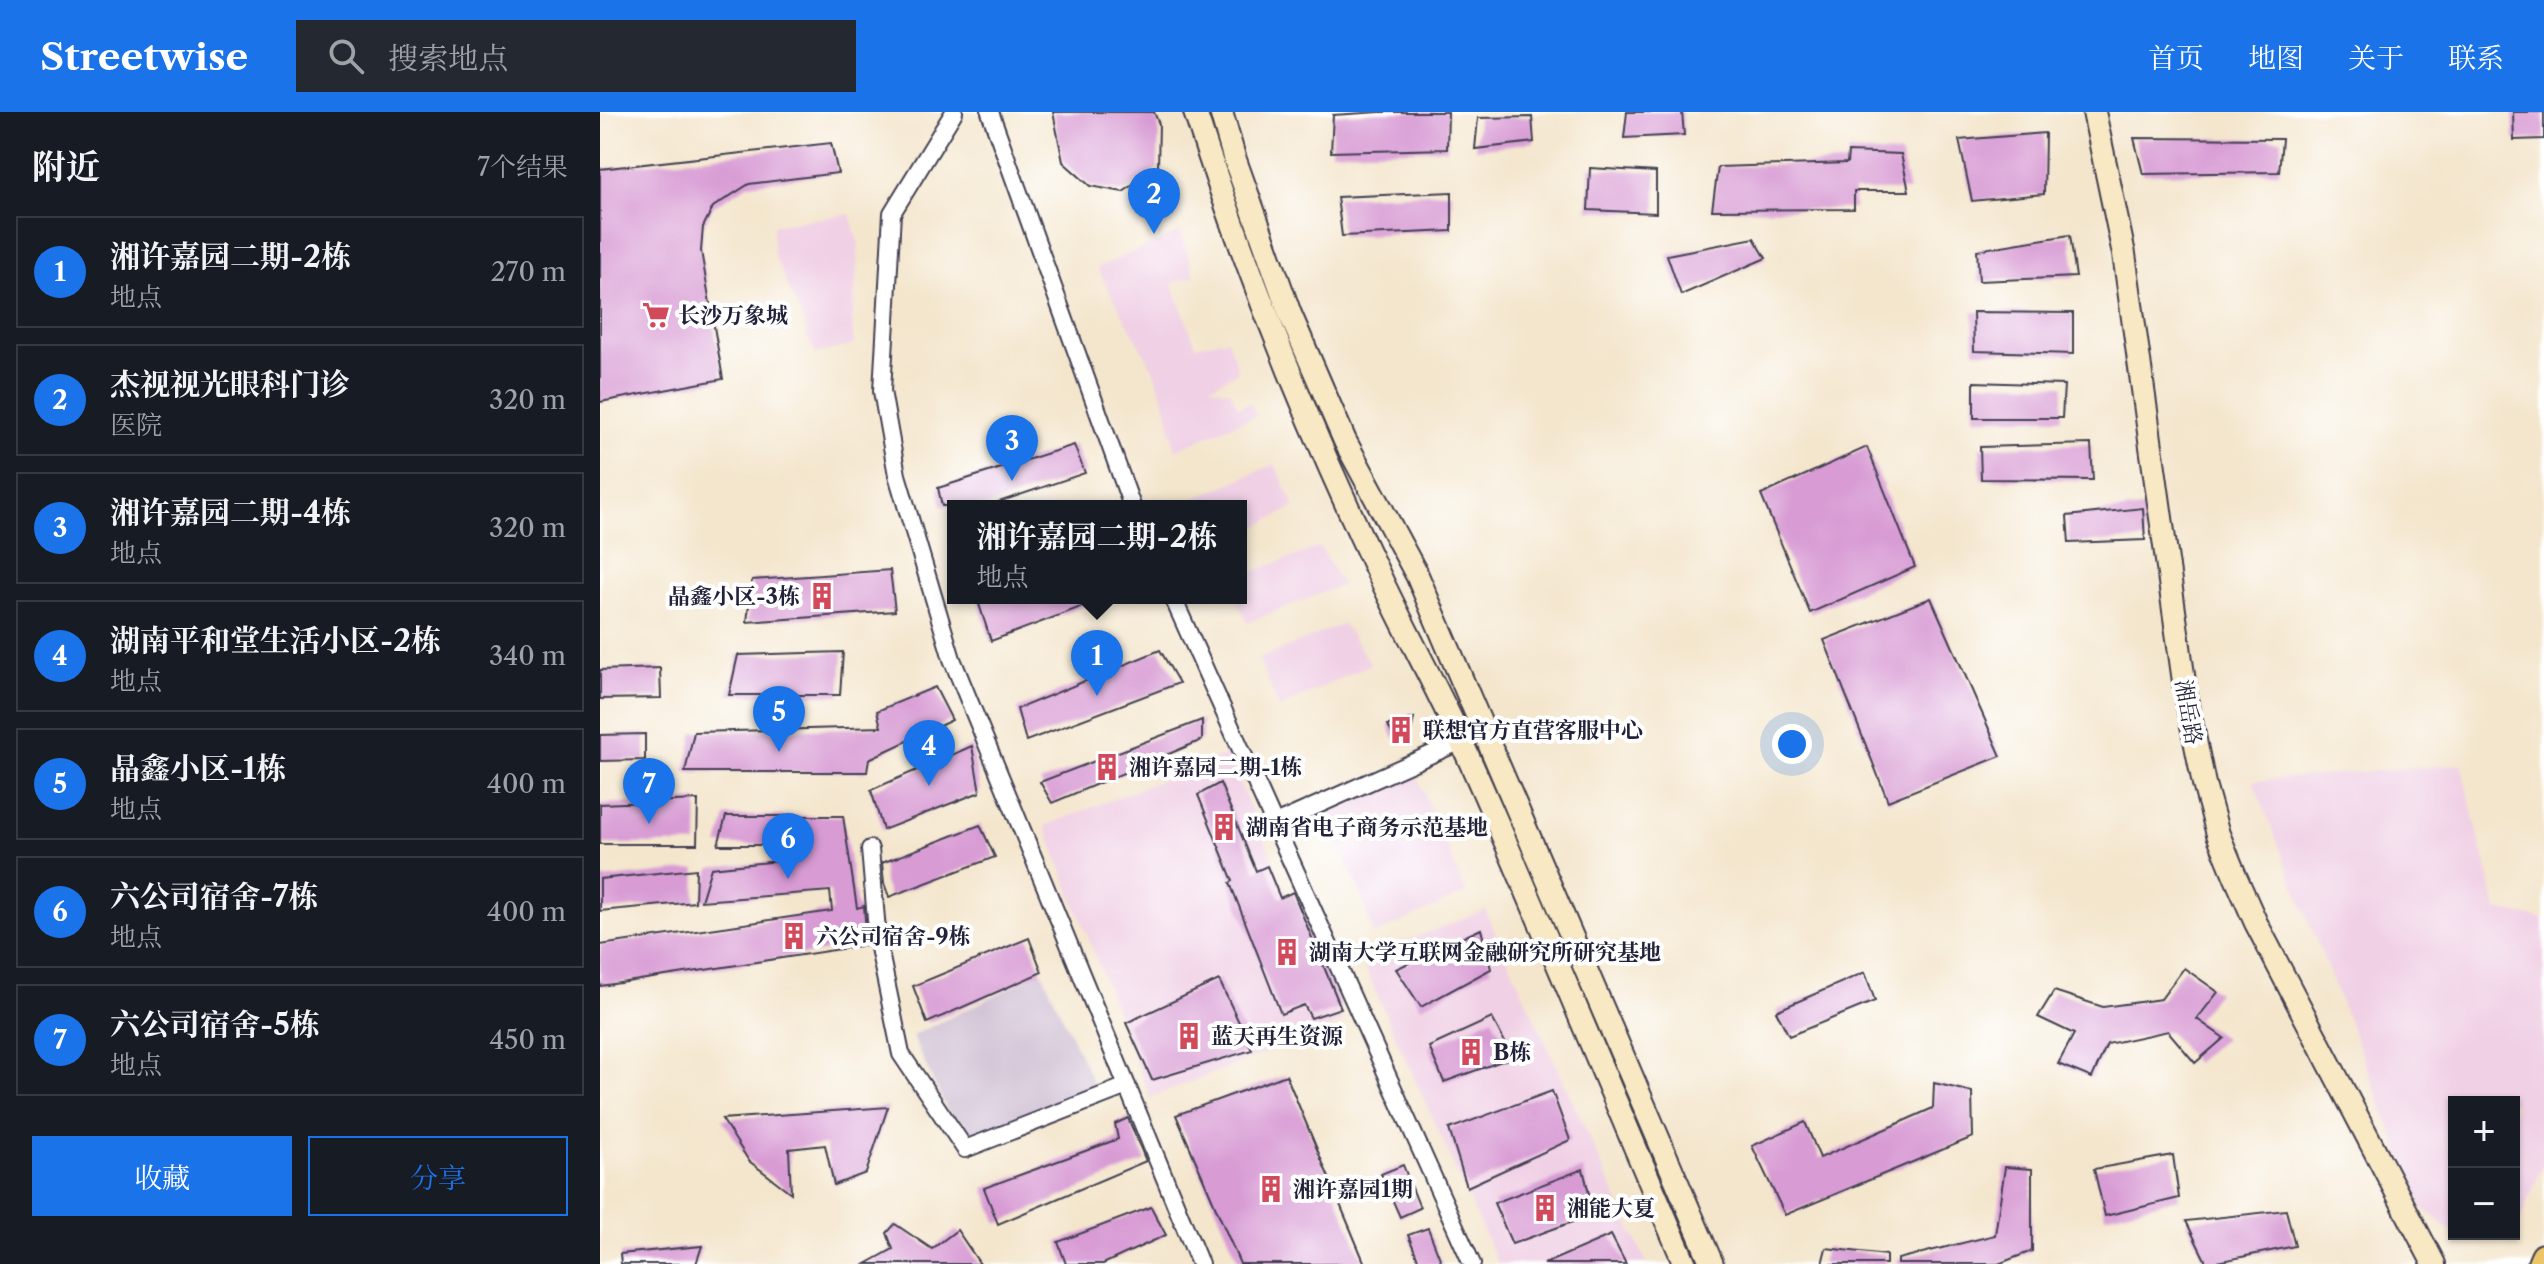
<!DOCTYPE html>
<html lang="zh">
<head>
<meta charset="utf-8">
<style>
  body { margin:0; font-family:"Libre Caslon Text","Noto Serif SC",serif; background:#242831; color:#f1f3f6 }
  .controls { position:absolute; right:24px; bottom:24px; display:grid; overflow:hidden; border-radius:0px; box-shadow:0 2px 6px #0004 }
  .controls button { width:72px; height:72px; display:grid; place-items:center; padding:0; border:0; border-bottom:2px solid #363941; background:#171b24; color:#f1f3f6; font:40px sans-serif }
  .you { position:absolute; left:1192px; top:632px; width:28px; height:28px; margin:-20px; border:6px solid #fff; border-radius:50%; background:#1a73e8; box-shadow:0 0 0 12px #1a73e833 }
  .badge { display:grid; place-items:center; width:52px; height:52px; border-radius:50%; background:#1a73e8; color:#fff; font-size:26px; font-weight:700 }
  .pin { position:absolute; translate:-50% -66px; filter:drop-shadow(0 2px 4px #0008) }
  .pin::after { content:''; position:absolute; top:42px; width:28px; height:24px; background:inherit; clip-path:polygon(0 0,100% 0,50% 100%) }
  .popup { position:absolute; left:347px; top:388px; width:300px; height:104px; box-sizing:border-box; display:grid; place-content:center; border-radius:0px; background:#171b24; filter:drop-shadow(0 2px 6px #0005); font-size:26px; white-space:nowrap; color:#9ea1a6 }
  .popup b { font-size:30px; color:#f1f3f6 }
  .popup::after { content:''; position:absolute; left:50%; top:100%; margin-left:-16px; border:16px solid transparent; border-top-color:#171b24 }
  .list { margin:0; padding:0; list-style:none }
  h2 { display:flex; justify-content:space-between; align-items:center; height:104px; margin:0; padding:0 32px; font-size:34px }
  h2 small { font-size:26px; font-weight:400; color:#9ea1a6 }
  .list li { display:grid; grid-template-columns:52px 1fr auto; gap:24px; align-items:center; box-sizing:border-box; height:112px; margin:0 16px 16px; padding:0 16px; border:2px solid #363941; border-radius:0px }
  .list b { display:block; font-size:30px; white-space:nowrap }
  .list p { margin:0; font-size:26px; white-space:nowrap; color:#9ea1a6 }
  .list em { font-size:26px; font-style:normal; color:#9ea1a6 }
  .actions { display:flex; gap:16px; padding:24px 32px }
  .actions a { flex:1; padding:18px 0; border:2px solid #1a73e8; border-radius:0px; text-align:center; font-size:28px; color:#1a73e8 }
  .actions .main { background:#1a73e8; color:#fff }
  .icon { flex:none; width:44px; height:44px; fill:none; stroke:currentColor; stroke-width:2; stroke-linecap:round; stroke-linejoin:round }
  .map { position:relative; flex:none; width:1944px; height:1152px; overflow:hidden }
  header { display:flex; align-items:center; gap:48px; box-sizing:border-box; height:112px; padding:0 40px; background:#1a73e8; color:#fff }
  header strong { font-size:38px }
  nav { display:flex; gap:44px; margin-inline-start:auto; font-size:28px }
  .search { width:560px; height:72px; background:#242831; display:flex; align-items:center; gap:20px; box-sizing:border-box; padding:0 28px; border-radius:0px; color:#9ea1a6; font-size:30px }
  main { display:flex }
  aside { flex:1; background:#171b24 }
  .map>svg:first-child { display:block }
</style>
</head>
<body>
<header>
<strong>Streetwise</strong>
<div class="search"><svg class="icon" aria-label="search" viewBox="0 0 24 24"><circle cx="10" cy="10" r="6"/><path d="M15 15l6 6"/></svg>搜索地点</div>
<nav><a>首页</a><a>地图</a><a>关于</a><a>联系</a></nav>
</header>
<main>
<aside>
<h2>附近<small>7个结果</small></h2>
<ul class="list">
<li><span class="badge">1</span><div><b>湘许嘉园二期-2栋</b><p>地点</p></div><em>270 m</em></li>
<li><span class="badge">2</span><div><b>杰视视光眼科门诊</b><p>医院</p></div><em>320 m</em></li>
<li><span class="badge">3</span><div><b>湘许嘉园二期-4栋</b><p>地点</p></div><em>320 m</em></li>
<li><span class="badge">4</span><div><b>湖南平和堂生活小区-2栋</b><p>地点</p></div><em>340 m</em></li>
<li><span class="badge">5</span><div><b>晶鑫小区-1栋</b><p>地点</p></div><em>400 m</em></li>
<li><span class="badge">6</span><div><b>六公司宿舍-7栋</b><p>地点</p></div><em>400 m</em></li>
<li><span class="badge">7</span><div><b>六公司宿舍-5栋</b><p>地点</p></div><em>450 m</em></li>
</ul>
<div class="actions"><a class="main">收藏</a><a>分享</a></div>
</aside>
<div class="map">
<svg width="1944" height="1152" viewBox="0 0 1944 1152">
  <rect width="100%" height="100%" fill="#fff"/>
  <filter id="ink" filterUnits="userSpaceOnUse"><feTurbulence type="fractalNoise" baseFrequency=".0125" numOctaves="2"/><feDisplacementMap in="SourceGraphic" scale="16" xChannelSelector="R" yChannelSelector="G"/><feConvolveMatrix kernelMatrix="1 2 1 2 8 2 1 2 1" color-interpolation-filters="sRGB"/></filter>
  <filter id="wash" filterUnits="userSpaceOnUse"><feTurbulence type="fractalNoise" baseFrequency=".006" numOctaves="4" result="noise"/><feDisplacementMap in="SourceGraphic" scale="32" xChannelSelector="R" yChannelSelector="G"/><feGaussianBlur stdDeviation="1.8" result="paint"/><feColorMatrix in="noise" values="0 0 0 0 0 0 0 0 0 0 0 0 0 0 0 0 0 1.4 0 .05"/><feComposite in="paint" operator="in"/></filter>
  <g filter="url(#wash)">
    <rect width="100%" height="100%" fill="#f4e6cd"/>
    <g fill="#f0d0e5">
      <polygon points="250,102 259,133 252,211 254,233 216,242 209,229 205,212 173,141 173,113"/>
      <polygon points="580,120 595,164 572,171 596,234 627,227 638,259 610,275 630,279 638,295 650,291 656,303 575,338 565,289 553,257 497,156"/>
      <polygon points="675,352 695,395 641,423 641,394 594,394 591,388"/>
      <polygon points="720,435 742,473 647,511 636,486 641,486 641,464"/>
      <polygon points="743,512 771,552 679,596 659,547"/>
      <polygon points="627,642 743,910 550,986 445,714"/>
      <polygon points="1861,652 1897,798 1944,807 1944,1049 1920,1109 1914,1113 1914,990 1854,990 1854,1122 1822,1095 1653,669"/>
      <polygon points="813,655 866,781 773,823 760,779 725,706"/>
      <polygon points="885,798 1047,1152 898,1152 761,847"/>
    </g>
    <polygon fill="#cebed2" points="442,860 498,982 365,1037 312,924"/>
    <g id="blocks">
      <g fill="#d89bd4">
        <polygon points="453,0 554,0 559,12 558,56 523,80 490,74 463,50"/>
        <polygon points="780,0 848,0 847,37 731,40 733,3"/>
        <polygon points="1027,0 1082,0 1084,23 1024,26"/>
        <polygon points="1913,0 1944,0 1944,27 1914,28"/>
        <polygon points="932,5 934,30 875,37 878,6"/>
        <polygon points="1445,21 1444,82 1372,89 1359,28"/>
        <polygon points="1534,26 1682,27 1679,60 1543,62"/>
        <polygon points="231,31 238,61 149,72 113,95 103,115 101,139 123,267 0,290 0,57"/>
        <polygon points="1248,40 1301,42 1309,79 1254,79 1254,97 1112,98 1118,55 1247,51"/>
        <polygon points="990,56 1056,60 1056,101 988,98"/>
        <polygon points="852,80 852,119 742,124 737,85"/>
        <polygon points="1470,123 1476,165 1379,169 1377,138"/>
        <polygon points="1154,126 1166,146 1081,183 1067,143"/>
        <polygon points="1373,200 1473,201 1473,242 1374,239"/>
        <polygon points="1374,270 1464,273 1462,306 1374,306"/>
        <polygon points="1491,332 1493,368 1381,367 1380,335"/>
        <polygon points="474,333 485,361 387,394 342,394 338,376"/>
        <polygon points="1267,335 1315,455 1210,501 1161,383"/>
        <polygon points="1543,396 1545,428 1469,431 1467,404"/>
        <polygon points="290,458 295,499 147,510 152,468"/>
        <polygon points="377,486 502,486 502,487 391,529"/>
        <polygon points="1331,486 1401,644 1288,689 1224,528"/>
        <polygon points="560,538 579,571 426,629 417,597"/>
        <polygon points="243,540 240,583 129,583 138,543"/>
        <polygon points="60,556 61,586 0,587 0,558"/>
        <polygon points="335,575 352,608 269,647 267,660 85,660 94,620 281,615 277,599"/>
        <polygon points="814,606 810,624 794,626 788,613"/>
        <polygon points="602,608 602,628 452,691 440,670"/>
        <polygon points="45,622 45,648 0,649 0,623"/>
        <polygon points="372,634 380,680 283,718 271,678"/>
        <polygon points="620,671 656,759 667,754 680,786 693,780 741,896 711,906 704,893 681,902 630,771 633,769 598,683"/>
        <polygon points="98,688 97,732 0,732 0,692"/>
        <polygon points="126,704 243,704 257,796 264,794 267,833 0,874 0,833 232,799 230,779 101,789 111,756 179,749 179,733 118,733"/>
        <polygon points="380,713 395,745 289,785 284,771 282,751"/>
        <polygon points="96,757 95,790 0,799 0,767"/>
        <polygon points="881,817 891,857 821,895 796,857"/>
        <polygon points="429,826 442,860 327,911 313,874"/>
        <polygon points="1584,856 1618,880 1597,907 1624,926 1595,951 1568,919 1507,932 1492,966 1458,952 1474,922 1438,905 1454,879 1503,895 1561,887"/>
        <polygon points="1265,860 1275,889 1189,924 1176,899"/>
        <polygon points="619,868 652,938 552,968 526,911"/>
        <polygon points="892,906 913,945 844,970 829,935"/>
        <polygon points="686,963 765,1152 640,1152 576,1003"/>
        <polygon points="1334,971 1372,980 1373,1025 1185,1103 1152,1034 1205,1010 1220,1046 1333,996"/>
        <polygon points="952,979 970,1028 867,1075 849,1017"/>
        <polygon points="288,995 266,1061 234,1073 225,1033 189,1037 191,1081 149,1049 122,1007"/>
        <polygon points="528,1006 546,1049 398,1112 384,1076 518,1027 515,1012"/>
        <polygon points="1573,1043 1579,1086 1505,1104 1494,1057"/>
        <polygon points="803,1053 820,1096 800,1105 781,1062"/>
        <polygon points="1405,1055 1432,1057 1432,1139 1398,1152 1298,1152 1298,1147 1395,1123"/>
        <polygon points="983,1057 994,1102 912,1132 894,1091"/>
        <polygon points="551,1095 566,1123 503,1152 466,1152 458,1130"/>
        <polygon points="1686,1098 1695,1134 1607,1152 1586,1109"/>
        <polygon points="295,1112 332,1137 357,1118 380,1152 266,1152 293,1137 287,1121"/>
        <polygon points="828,1116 842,1152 820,1152 808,1123"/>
        <polygon points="1011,1123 1026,1152 944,1152"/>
        <polygon points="102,1134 96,1152 21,1152 20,1142"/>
        <polygon points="1226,1136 1286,1143 1286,1152 1222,1152"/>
      </g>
    </g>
  </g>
  <g filter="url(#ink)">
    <use href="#blocks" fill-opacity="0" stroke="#423f51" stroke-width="2"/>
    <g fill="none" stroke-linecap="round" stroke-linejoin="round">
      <g stroke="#423f51" stroke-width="20">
        <g id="street">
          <polyline points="354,0 292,101 282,279 297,363 352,547 600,1152"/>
          <polyline points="390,0 532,394"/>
          <polyline points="573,486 872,1152"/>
          <polyline points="675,712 861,629"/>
          <polyline points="270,737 278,831 301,942 365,1037 527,974"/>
        </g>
      </g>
      <g stroke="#423f51" stroke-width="26">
        <g id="secondary">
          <path d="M595,0C646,160 709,316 781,467C807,522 837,576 862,631C939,803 1010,979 1085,1152"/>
          <polyline points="621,0 634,45 690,202 745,329 817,463 1112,1152"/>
          <polyline points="1494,0 1524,142 1586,584 1604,672 1618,722 1636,766 1656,811 1834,1152"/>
        </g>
      </g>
      <g stroke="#423f51" stroke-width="30">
        <polyline id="primary" points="1941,1152 1944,1145"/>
      </g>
      <use href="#street" stroke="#fff" stroke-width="16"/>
      <use href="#secondary" stroke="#f8e8c3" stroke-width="22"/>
      <use href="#primary" stroke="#edc569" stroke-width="26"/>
    </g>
  </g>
  <defs>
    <g id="supermarket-bare" transform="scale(2.16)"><path d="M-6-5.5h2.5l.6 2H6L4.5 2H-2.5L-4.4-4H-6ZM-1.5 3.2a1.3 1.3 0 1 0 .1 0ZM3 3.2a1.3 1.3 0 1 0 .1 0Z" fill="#d1495b" stroke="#fff" stroke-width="2.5" paint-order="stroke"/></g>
    <g id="building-bare" transform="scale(2.16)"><path d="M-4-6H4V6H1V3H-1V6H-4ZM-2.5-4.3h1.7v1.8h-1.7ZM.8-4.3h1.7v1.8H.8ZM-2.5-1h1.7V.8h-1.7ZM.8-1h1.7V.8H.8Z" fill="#d1495b" stroke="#fff" stroke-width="2.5" paint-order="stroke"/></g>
  </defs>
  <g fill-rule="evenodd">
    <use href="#supermarket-bare" x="56" y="203"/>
    <use href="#building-bare" x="222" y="484"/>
    <use href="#building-bare" x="801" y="618"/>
    <use href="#building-bare" x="507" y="655"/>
    <use href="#building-bare" x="624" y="715"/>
    <use href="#building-bare" x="194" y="824"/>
    <use href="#building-bare" x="687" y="840"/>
    <use href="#building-bare" x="589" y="924"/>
    <use href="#building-bare" x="871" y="940"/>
    <use href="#building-bare" x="671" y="1077"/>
    <use href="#building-bare" x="945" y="1096"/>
  </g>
  <g text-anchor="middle" stroke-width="8" stroke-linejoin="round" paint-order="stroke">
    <g font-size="22" font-weight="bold" fill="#22223b" stroke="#fff" text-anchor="start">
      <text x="78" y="211">长沙万象城</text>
      <text x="200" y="492" text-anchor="end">晶鑫小区-3栋</text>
      <text x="823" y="626">联想官方直营客服中心</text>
      <text x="529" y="663">湘许嘉园二期-1栋</text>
      <text x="646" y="723">湖南省电子商务示范基地</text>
      <text x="216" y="832">六公司宿舍-9栋</text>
      <text x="709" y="848">湖南大学互联网金融研究所研究基地</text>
      <text x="611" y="932">蓝天再生资源</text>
      <text x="893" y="948">B栋</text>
      <text x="693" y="1085">湘许嘉园1期</text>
      <text x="967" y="1104">湘能大夏</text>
    </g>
    <g font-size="22" fill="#22223b" stroke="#fff">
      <text transform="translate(1589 600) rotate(80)" y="8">湘岳路</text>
    </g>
  </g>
</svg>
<div class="controls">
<button>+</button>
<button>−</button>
</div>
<div class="you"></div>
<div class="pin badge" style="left:497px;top:584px">1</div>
<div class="popup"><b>湘许嘉园二期-2栋</b>地点</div>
<div class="pin badge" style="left:554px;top:122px">2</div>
<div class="pin badge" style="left:412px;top:369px">3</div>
<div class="pin badge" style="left:329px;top:674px">4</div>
<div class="pin badge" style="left:179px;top:640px">5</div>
<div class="pin badge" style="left:188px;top:767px">6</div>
<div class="pin badge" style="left:49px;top:712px">7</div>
</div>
</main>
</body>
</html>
